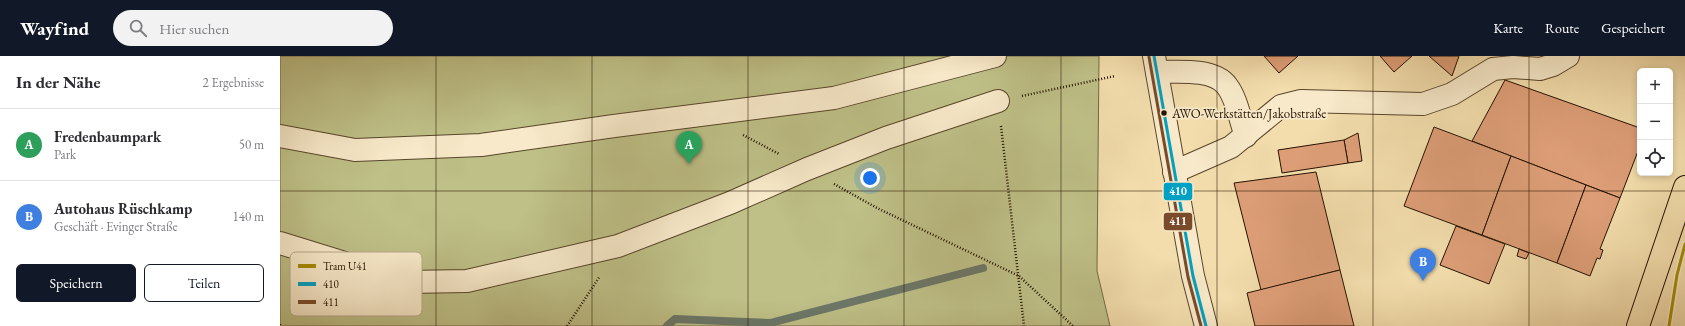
<!DOCTYPE html>
<html lang="de">
<head>
<meta charset="utf-8">
<style>
  body { margin:0; font-family:"EB Garamond",serif; background:#f2f2f3; color:#2b2b33 }
  .controls { position:absolute; right:12px; top:12px; display:grid; overflow:hidden; border-radius:6px; box-shadow:0 2px 6px #0003 }
  .controls button { width:36px; height:36px; display:grid; place-items:center; padding:0; border:0; border-bottom:1px solid #e1e1e2; background:#fff; color:#2b2b33; font:20px sans-serif }
  .you { position:absolute; left:590px; top:122px; width:14px; height:14px; margin:-10px; border:3px solid #fff; border-radius:50%; background:#1a73e8; box-shadow:0 0 0 6px #1a73e833 }
  .badge { display:grid; place-items:center; width:26px; height:26px; border-radius:50%; background:#111827; color:#fff; font-size:13px; font-weight:700 }
  .pin { position:absolute; translate:-50% -33px; filter:drop-shadow(0 1px 2px #0008) }
  .pin::after { content:''; position:absolute; top:21px; width:14px; height:12px; background:inherit; clip-path:polygon(0 0,100% 0,50% 100%) }
  .list { margin:0; padding:0; list-style:none }
  h2 { display:flex; justify-content:space-between; align-items:center; height:52px; margin:0; padding:0 16px; font-size:17px }
  h2 small { font-size:13px; font-weight:400; color:#7c7c81 }
  .list li { display:grid; grid-template-columns:26px 1fr auto; gap:12px; align-items:center; box-sizing:border-box; height:72px; padding:0 16px; border-top:1px solid #e1e1e2 }
  .list b { display:block; font-size:15px; white-space:nowrap }
  .list p { margin:0; font-size:13px; white-space:nowrap; color:#7c7c81 }
  .list em { font-size:13px; font-style:normal; color:#7c7c81 }
  .actions { display:flex; gap:8px; padding:12px 16px }
  .actions a { flex:1; padding:9px 0; border:1px solid #111827; border-radius:6px; text-align:center; font-size:14px; color:#111827 }
  .actions .main { background:#111827; color:#fff }
  .icon { flex:none; width:22px; height:22px; fill:none; stroke:currentColor; stroke-width:2; stroke-linecap:round; stroke-linejoin:round }
  .map { position:relative; flex:none; width:1405px; height:270px; overflow:hidden }
  header { display:flex; align-items:center; gap:24px; box-sizing:border-box; height:56px; padding:0 20px; background:#111827; color:#fff }
  header strong { font-size:19px }
  nav { display:flex; gap:22px; margin-inline-start:auto; font-size:14px }
  .search { width:280px; height:36px; background:#f2f2f3; display:flex; align-items:center; gap:10px; box-sizing:border-box; padding:0 14px; border-radius:22px; color:#7c7c81; font-size:15px }
  main { display:flex }
  aside { flex:1; background:#fff }
  .map>svg:first-child { display:block }
</style>
</head>
<body>
<header>
<strong>Wayfind</strong>
<div class="search"><svg class="icon" aria-label="search" viewBox="0 0 24 24"><circle cx="10" cy="10" r="6"/><path d="M15 15l6 6"/></svg>Hier suchen</div>
<nav><a>Karte</a><a>Route</a><a>Gespeichert</a></nav>
</header>
<main>
<aside>
<h2>In der Nähe<small>2 Ergebnisse</small></h2>
<ul class="list">
<li><span class="badge" style="background:#2e9e5b">A</span><div><b>Fredenbaumpark</b><p>Park</p></div><em>50 m</em></li>
<li><span class="badge" style="background:#3f7fe0">B</span><div><b>Autohaus Rüschkamp</b><p>Geschäft · Evinger Straße</p></div><em>140 m</em></li>
</ul>
<div class="actions"><a class="main">Speichern</a><a>Teilen</a></div>
</aside>
<div class="map">
<svg width="1405" height="270" viewBox="0 0 1405 270">
  <rect width="100%" height="100%" fill="#f3ddac"/>
  <filter id="stains"><feTurbulence type="fractalNoise" baseFrequency=".005" numOctaves="4"/><feColorMatrix values="0 0 0 0 .2 0 0 0 0 .09 0 0 0 0 .02 0 0 0 .5 -.17"/></filter>
  <radialGradient id="worn" r=".72"><stop offset=".6" stop-color="#630" stop-opacity="0"/><stop offset="1" stop-color="#630" stop-opacity=".3"/></radialGradient>
  <polygon fill="#bec087" stroke="#726944" points="0,0 819,0 817,215 830,270 0,270"/>
  <g fill="none" stroke-linecap="round" stroke-linejoin="round">
    <polyline stroke="#6c7768" stroke-width="8" points="387,270 395,263 490,267 703,212"/>
  </g>
  <g fill="#dd9e77" stroke="#251200">
    <polygon points="984,0 1018,0 999,17"/>
    <polygon points="1100,0 1132,0 1114,16"/>
    <polygon points="1149,0 1179,0 1172,20"/>
    <polygon points="1225,24 1360,72 1360,90 1340,142 1192,85"/>
    <polygon points="1154,71 1231,100 1202,179 1124,150"/>
    <polygon points="1078,77 1082,105 1068,107 1064,84"/>
    <polygon points="1064,84 1068,107 1002,117 998,94"/>
    <polygon points="1231,100 1306,129 1277,207 1202,179"/>
    <polygon points="1036,116 1060,214 981,234 954,127"/>
    <polygon points="1306,129 1340,142 1320,193 1323,194 1320,203 1317,202 1310,220 1277,207"/>
    <polygon points="1176,170 1225,188 1209,228 1160,209"/>
    <polygon points="1239,193 1249,197 1246,203 1237,200"/>
    <polygon points="1060,214 1074,270 975,270 967,237"/>
  </g>
  <g fill="none" stroke-linecap="round" stroke-linejoin="round">
    <g stroke="#58452b" stroke-width="24">
      <g id="minor">
        <polyline points="874,0 913,220 926,270"/>
        <path d="M877,16C897,16 934,12 947,30C957,43 960,64 966,80"/>
        <polyline points="0,80 75,94 201,89 334,70 554,42 715,0"/>
        <polyline points="894,116 951,91 1001,50 1021,45 1143,48 1172,38 1213,13 1233,11 1260,13 1273,9 1288,0"/>
        <polyline points="0,187 126,226 187,225 338,190 450,147 527,113 606,82 718,45"/>
      </g>
    </g>
    <g stroke="#251200" stroke-width="24">
      <polyline id="major" points="1358,270 1405,131"/>
    </g>
    <g stroke="#251200" stroke-width="2.5" stroke-dasharray="1 2" stroke-linecap="butt">
      <polyline points="742,40 835,20"/>
      <polyline points="721,70 744,270"/>
      <polyline points="463,79 499,98"/>
      <polyline points="554,128 597,152 739,220 793,270"/>
      <polyline points="0,268 0,270"/>
      <polyline points="287,270 320,220"/>
    </g>
    <use href="#minor" stroke="#f7e9c9" stroke-width="22"/>
    <use href="#major" stroke="#f3ddac" stroke-width="22"/>
    <g stroke="#f7e9c9" stroke-width="6">
      <polyline id="bus-1" points="874,0 913,220 926,270"/>
    </g>
    <g stroke="#f7e9c9" stroke-width="6">
      <polyline id="bus-2" points="869,1 908,221 921,270"/>
    </g>
    <use href="#bus-1" stroke="#02a1c4" stroke-width="3"/>
    <use href="#bus-2" stroke="#7a4b2a" stroke-width="3"/>
    <g stroke="#f7e9c9" stroke-width="6">
      <polyline id="tram-1" points="1389,270 1397,219 1405,188"/>
    </g>
    <use href="#tram-1" stroke="#a68b00" stroke-width="3"/>
  </g>
  <path fill="none" stroke="#251200" stroke-width="1" stroke-opacity="0.55" d="M156,0V270M312,0V270M468,0V270M624,0V270M781,0V270M937,0V270M1093,0V270M1249,0V270M0,135H1405"/>
  <circle fill="#251200" stroke="#f7e9c9" stroke-width="1.5" cx="884" cy="57" r="3.5"/>
  <g text-anchor="middle" stroke-width="3.5" stroke-linejoin="round" paint-order="stroke">
    <g font-size="13" fill="#251200" stroke="#f7e9c9" text-anchor="start">
      <text x="892" y="62">AWO-Werkstätten/Jakobstraße</text>
    </g>
  </g>
  <rect x="10" y="196" width="132" height="64" rx="6" fill="#f7e9c9" stroke="#b8a88d" stroke-width="1"/>
  <rect x="18" y="208" width="18" height="4" fill="#a68b00"/>
  <rect x="18" y="226" width="18" height="4" fill="#02a1c4"/>
  <rect x="18" y="244" width="18" height="4" fill="#7a4b2a"/>
  <g font-size="11" fill="#251200">
    <text x="43" y="214">Tram U41</text>
    <text x="43" y="232">410</text>
    <text x="43" y="250">411</text>
  </g>
  <g stroke="#f7e9c9" stroke-width="1.5">
    <rect x="883" y="126" width="30" height="19" rx="4" fill="#02a1c4"/>
    <rect x="883" y="156" width="30" height="19" rx="4" fill="#7a4b2a"/>
  </g>
  <g font-size="11" text-anchor="middle" font-weight="bold" fill="#fff">
    <text x="898" y="139">410</text>
    <text x="898" y="169">411</text>
  </g>
  <rect width="100%" height="100%" filter="url(#stains)"/>
  <rect width="100%" height="100%" fill="url(#worn)"/>
</svg>
<div class="controls">
<button>+</button>
<button>−</button>
<button><svg class="icon" aria-label="locate" viewBox="0 0 24 24"><circle cx="12" cy="12" r="6"/><path d="M12 2v4M12 18v4M2 12h4M18 12h4"/></svg></button>
</div>
<div class="you"></div>
<div class="pin badge" style="left:409px;top:108px;background:#2e9e5b">A</div>
<div class="pin badge" style="left:1143px;top:225px;background:#3f7fe0">B</div>
</div>
</main>
</body>
</html>
